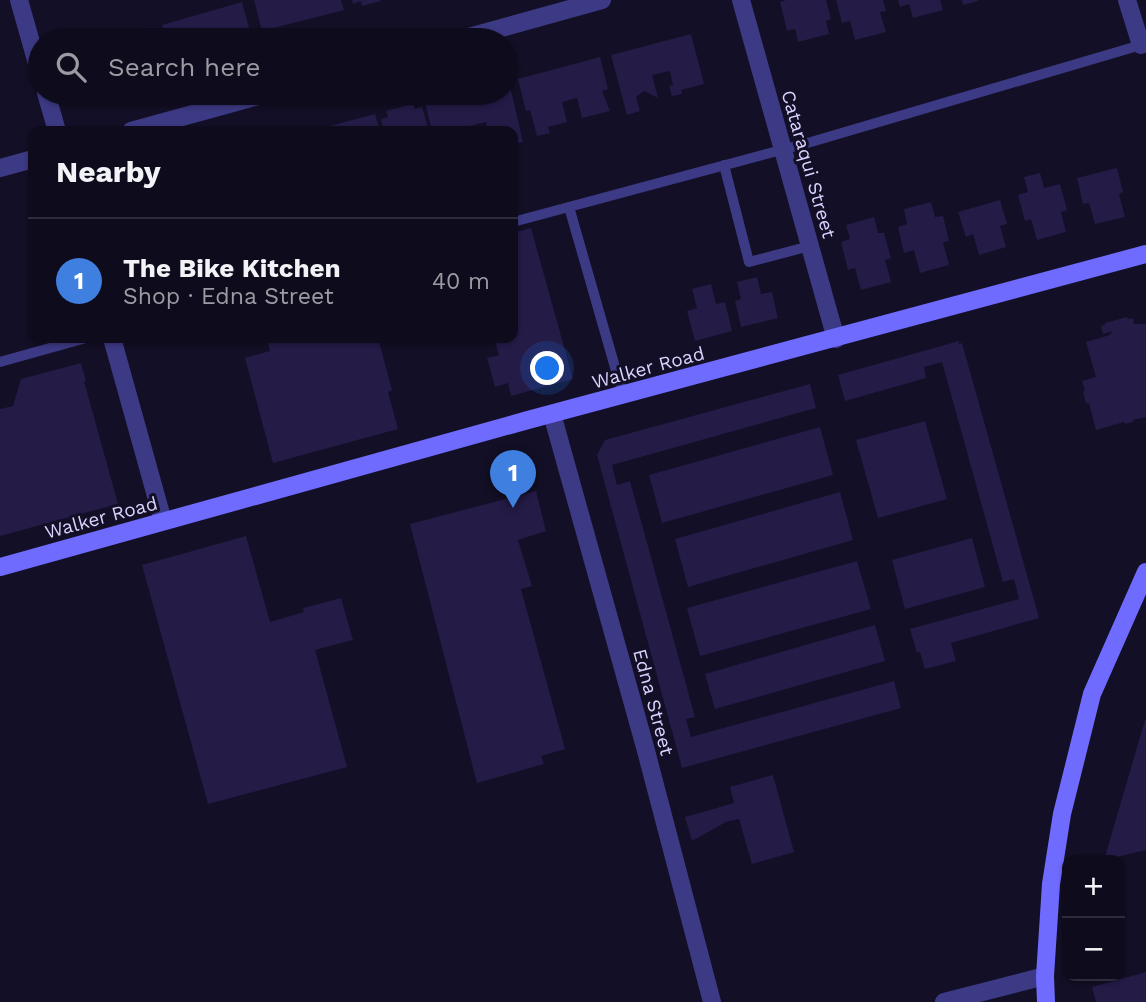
<!DOCTYPE html>
<html lang="en">
<head>
<meta charset="utf-8">
<style>
  body { margin:0; font-family:"Work Sans",sans-serif; background:#1c1929; color:#f1f3f6 }
  .controls { position:absolute; right:21px; bottom:21px; display:grid; overflow:hidden; border-radius:14px; box-shadow:0 2px 5px #0004 }
  .controls button { width:63px; height:63px; display:grid; place-items:center; padding:0; border:0; border-bottom:2px solid #2e2b3b; background:#0e0b1c; color:#f1f3f6; font:35px sans-serif }
  .you { position:absolute; left:548px; top:369px; width:24px; height:24px; margin:-18px; border:5px solid #fff; border-radius:50%; background:#1a73e8; box-shadow:0 0 0 10px #1a73e833 }
  .badge { display:grid; place-items:center; width:46px; height:46px; border-radius:50%; background:#7c3aed; color:#fff; font-size:23px; font-weight:700 }
  .pin { position:absolute; translate:-50% -58px; filter:drop-shadow(0 2px 4px #0008) }
  .pin::after { content:''; position:absolute; top:37px; width:24px; height:21px; background:inherit; clip-path:polygon(0 0,100% 0,50% 100%) }
  .list { margin:0; padding:0; list-style:none }
  h2 { display:flex; justify-content:space-between; align-items:center; height:91px; margin:0; padding:0 28px; font-size:30px }
  h2 small { font-size:23px; font-weight:400; color:#9b9ba3 }
  .list li { display:grid; grid-template-columns:46px 1fr auto; gap:21px; align-items:center; box-sizing:border-box; height:126px; padding:0 28px; border-top:2px solid #2e2b3b }
  .list b { display:block; font-size:26px; white-space:nowrap }
  .list p { margin:0; font-size:23px; white-space:nowrap; color:#9b9ba3 }
  .list em { font-size:23px; font-style:normal; color:#9b9ba3 }
  .icon { flex:none; width:38px; height:38px; fill:none; stroke:currentColor; stroke-width:2; stroke-linecap:round; stroke-linejoin:round }
  .map { position:relative; flex:none; width:1146px; height:1002px; overflow:hidden }
  .search { position:absolute; background:#0e0b1c; box-shadow:0 2px 5px #0004; left:28px; top:28px; width:490px; height:77px; display:flex; align-items:center; gap:18px; box-sizing:border-box; padding:0 24px; border-radius:38px; color:#9b9ba3; font-size:26px }
  .panel { position:absolute; background:#0e0b1c; box-shadow:0 2px 5px #0004; left:28px; top:126px; width:490px; height:217px; border-radius:14px }
  .map>svg:first-child { display:block }
</style>
</head>
<body>
<div class="map">
<svg width="1146" height="1002" viewBox="0 0 1146 1002">
  <rect width="100%" height="100%" fill="#130f26"/>
  <g fill="#241b47">
    <polygon points="254,0 341,0 344,10 262,31"/>
    <polygon points="352,0 381,0 381,1 362,6 361,1 353,4"/>
    <polygon points="786,0 826,0 831,19 826,21 829,34 798,42 795,29 787,31 780,2"/>
    <polygon points="836,0 883,0 886,11 880,12 886,32 855,40 850,21 842,23"/>
    <polygon points="898,0 940,0 943,10 913,18 909,4 900,7"/>
    <polygon points="962,0 978,0 978,1 963,5"/>
    <polygon points="242,2 251,35 234,40 166,40 162,25"/>
    <polygon points="153,27 157,40 109,40 109,39"/>
    <polygon points="691,34 704,84 681,90 682,94 672,96 669,86 673,85 670,71 652,75 658,98 644,91 636,97 640,111 627,115 611,55"/>
    <polygon points="600,57 608,89 602,91 610,111 582,118 577,98 562,102 567,122 548,127 550,133 537,136 530,110 526,111 518,79"/>
    <polygon points="509,82 523,142 514,144 513,131 488,131 486,122 470,126 471,131 432,131 425,103 465,93 506,93 506,83"/>
    <polygon points="413,104 415,109 422,107 429,131 384,131 381,119 388,117 386,111"/>
    <polygon points="375,114 380,131 315,131 315,130"/>
    <polygon points="1117,168 1123,192 1119,194 1125,217 1095,224 1089,203 1083,204 1077,178"/>
    <polygon points="1040,173 1044,188 1060,184 1067,210 1061,212 1066,232 1037,240 1031,219 1025,221 1018,195 1028,192 1024,177"/>
    <polygon points="1000,200 1007,224 1000,226 1006,247 979,255 973,234 966,237 958,212"/>
    <polygon points="931,202 935,217 943,216 949,241 943,242 949,265 920,273 914,250 904,253 898,227 907,224 904,209"/>
    <polygon points="874,217 878,233 884,233 891,258 885,260 891,282 861,290 855,268 848,270 841,242 850,239 846,225"/>
    <polygon points="531,228 573,379 511,396 508,383 495,387 487,358 499,355 494,338 513,338 513,233"/>
    <polygon points="757,277 761,294 772,292 778,318 741,327 735,301 741,299 737,282"/>
    <polygon points="711,284 716,304 725,302 732,331 695,341 687,311 697,308 692,289"/>
    <polygon points="1127,317 1128,319 1133,318 1134,324 1146,324 1146,417 1133,420 1133,422 1125,424 1124,422 1096,430 1089,403 1086,404 1083,391 1085,391 1082,381 1096,377 1086,342 1110,335 1112,331 1103,334 1101,326 1105,325 1105,323"/>
    <polygon points="267,338 378,338 392,390 388,392 398,429 273,463 245,358 270,351"/>
    <polygon points="959,341 959,344 962,343 1039,618 951,643 956,661 925,669 920,652 917,653 910,629 1019,599 1014,579 1003,582 942,362 924,367 926,378 845,401 838,375"/>
    <polygon points="81,363 86,381 84,381 118,504 0,536 0,409 13,406 21,379"/>
    <polygon points="810,384 816,408 612,465 617,485 630,481 695,717 686,719 691,737 894,681 901,708 682,768 597,455 605,440"/>
    <polygon points="925,421 947,499 878,518 856,440"/>
    <polygon points="820,427 833,475 662,523 649,475"/>
    <polygon points="536,491 546,531 518,540 532,586 521,589 565,749 541,756 544,764 477,783 410,524"/>
    <polygon points="840,492 853,540 688,587 675,539"/>
    <polygon points="246,536 270,622 304,612 303,608 341,598 353,640 315,650 347,767 208,804 142,565"/>
    <polygon points="972,538 985,587 905,609 892,560"/>
    <polygon points="857,561 871,609 700,656 687,608"/>
    <polygon points="875,625 885,661 715,709 705,674"/>
    <polygon points="1146,720 1146,850 1104,860 1145,720"/>
    <polygon points="773,775 794,852 752,864 739,819 726,822 692,841 685,817 734,803 730,787"/>
    <polygon points="1146,972 1146,1002 1096,1002 1092,987"/>
  </g>
  <g fill="none" stroke-linecap="round" stroke-linejoin="round">
    <g stroke="#3d3a85" stroke-width="10">
      <polyline points="724,165 749,262 810,246"/>
      <polyline points="569,207 623,395"/>
      <polyline points="513,222 811,142 1141,45"/>
      <polyline points="0,362 86,338"/>
    </g>
    <g stroke="#3d3a85" stroke-width="18">
      <polyline points="19,0 40,74"/>
      <polyline points="741,0 836,339"/>
      <polyline points="1127,0 1141,45"/>
      <polyline points="458,40 602,0"/>
      <polyline points="46,93 57,131"/>
      <polyline points="131,131 269,93"/>
      <polyline points="0,168 33,159"/>
      <polyline points="112,338 163,521"/>
      <polyline points="552,414 645,747 712,1002"/>
      <polyline points="944,1002 1045,976"/>
    </g>
    <g stroke="#6f6bff" stroke-width="18">
      <polyline points="0,567 528,420 1146,254"/>
      <polyline points="1046,1002 1045,976 1051,884 1062,814 1092,694 1146,572"/>
    </g>
  </g>
  <g text-anchor="middle" stroke-width="6" stroke-linejoin="round" paint-order="stroke">
    <g font-size="19" fill="#d9d4ff" stroke="#130f26">
      <text transform="translate(809 164) rotate(74)" y="7">Cataraqui Street</text>
      <text transform="translate(648 367) rotate(-15)" y="7">Walker Road</text>
      <text transform="translate(101 517) rotate(-15)" y="7">Walker Road</text>
      <text transform="translate(654 702) rotate(75)" y="7">Edna Street</text>
    </g>
  </g>
</svg>
<div class="controls">
<button>+</button>
<button>−</button>
</div>
<div class="you"></div>
<div class="pin badge" style="left:513px;top:508px;background:#3f7fe0">1</div>
<div class="search"><svg class="icon" aria-label="search" viewBox="0 0 24 24"><circle cx="10" cy="10" r="6"/><path d="M15 15l6 6"/></svg>Search here</div>
<section class="panel">
<h2>Nearby<small></small></h2>
<ul class="list">
<li><span class="badge" style="background:#3f7fe0">1</span><div><b>The Bike Kitchen</b><p>Shop · Edna Street</p></div><em>40 m</em></li>
</ul>
</section>
</div>
</body>
</html>
